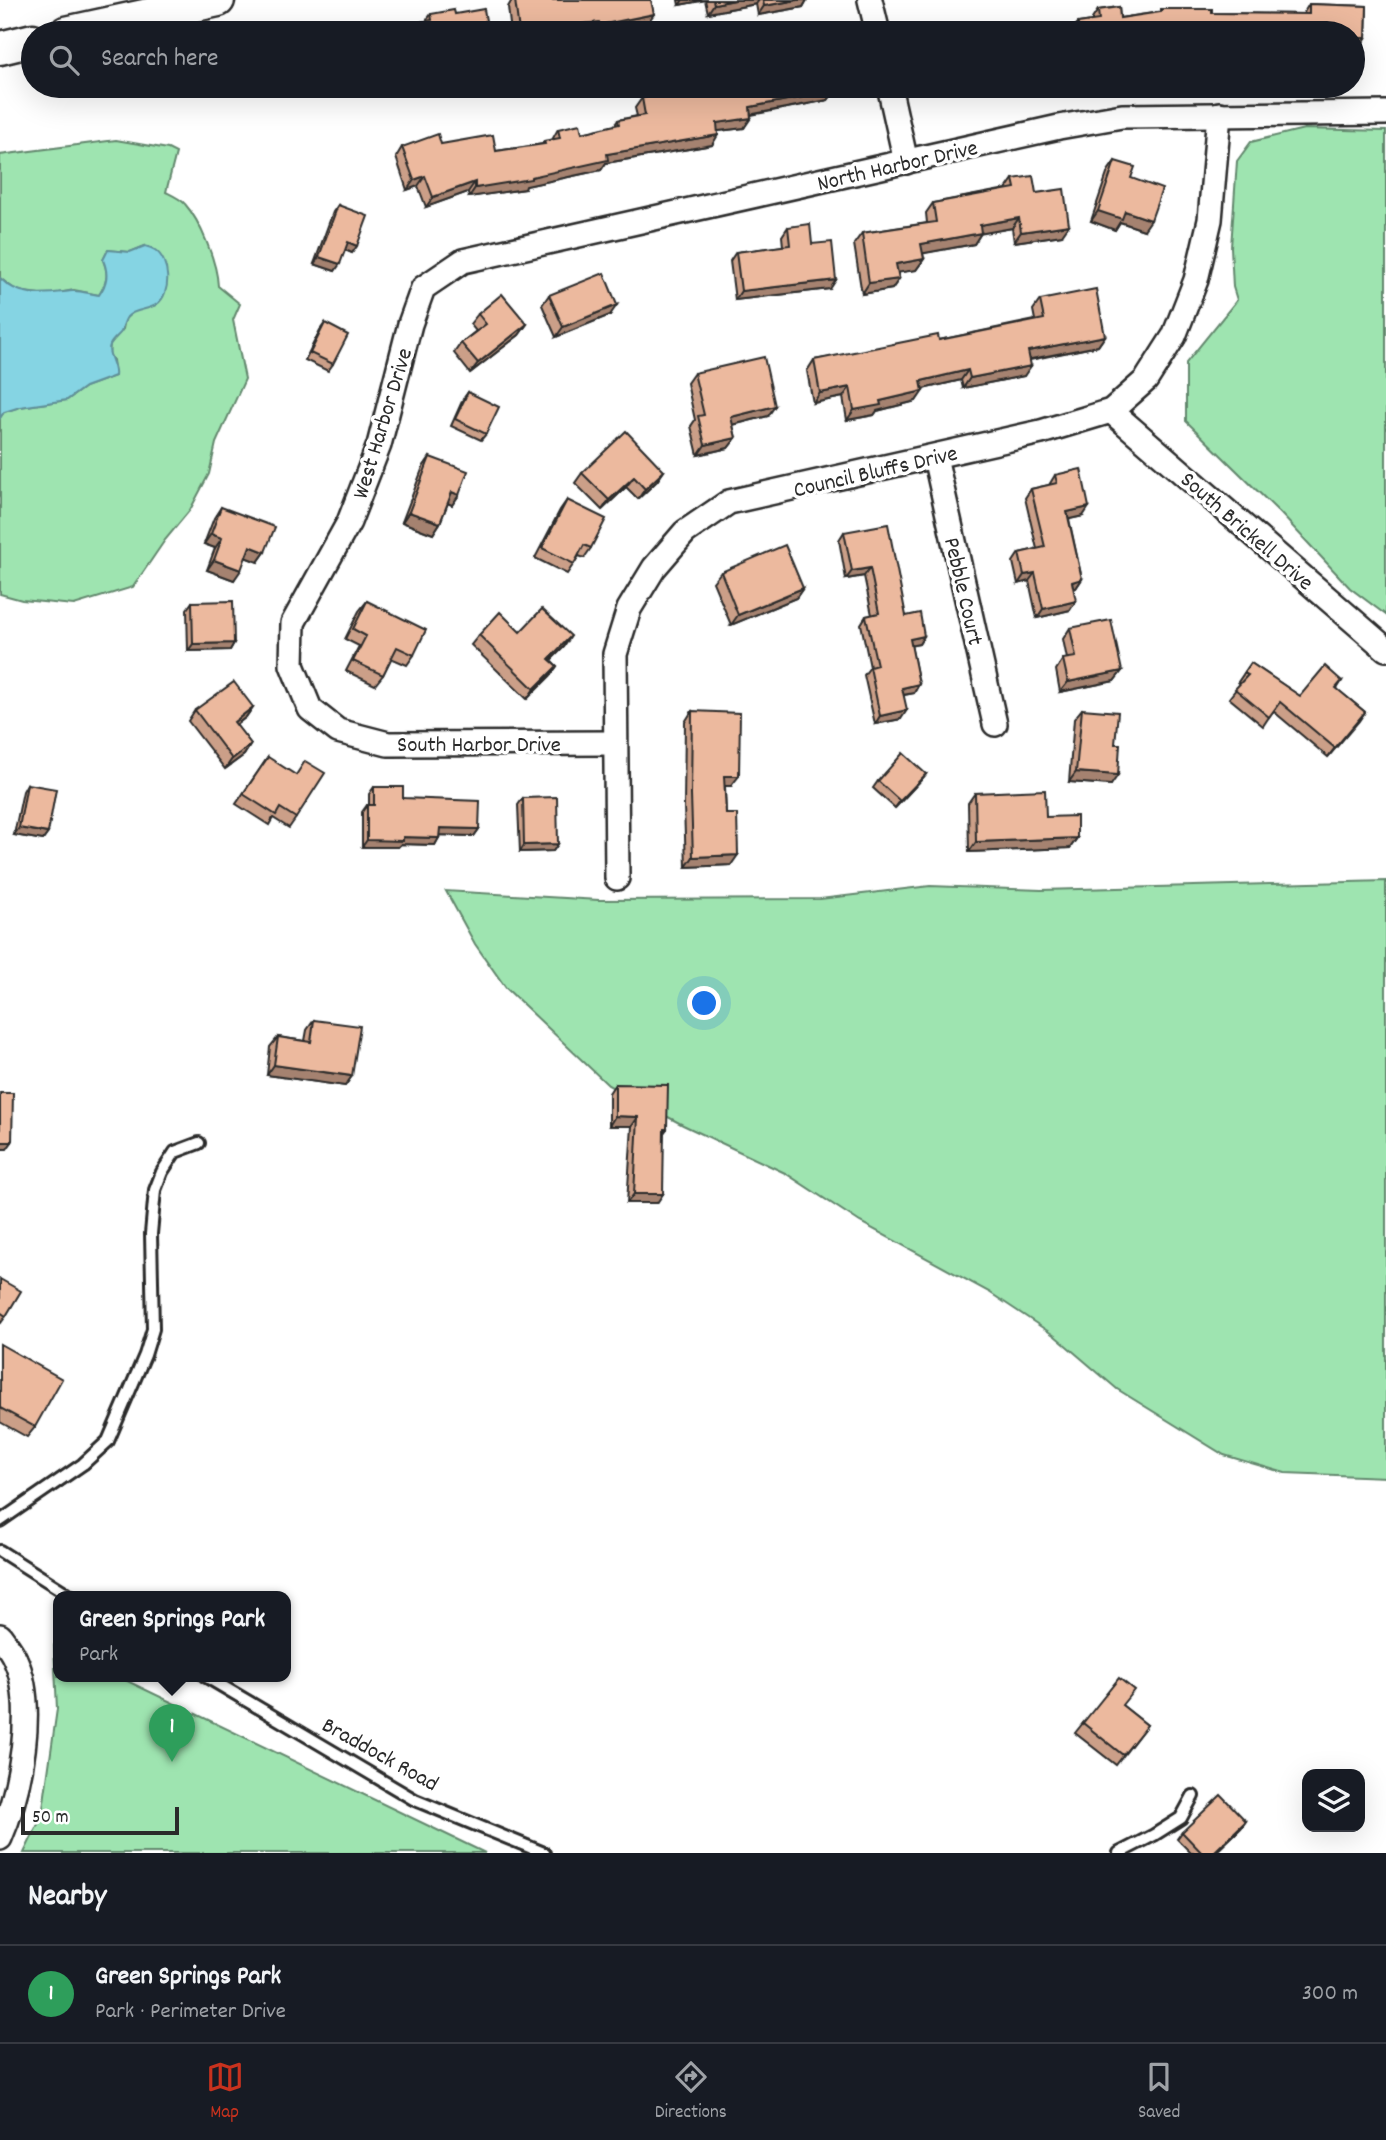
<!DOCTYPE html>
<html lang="en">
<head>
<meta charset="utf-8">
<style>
  body { margin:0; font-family:Dekko,sans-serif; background:#20242c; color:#f1f3f6 }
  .controls { position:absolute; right:21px; bottom:21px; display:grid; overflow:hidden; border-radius:14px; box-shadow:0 7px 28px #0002 }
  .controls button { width:63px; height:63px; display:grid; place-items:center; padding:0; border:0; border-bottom:2px solid #363941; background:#171b24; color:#f1f3f6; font:35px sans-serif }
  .scale { position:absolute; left:21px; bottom:18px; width:158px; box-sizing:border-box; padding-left:7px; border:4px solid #2b2b2b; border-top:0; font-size:19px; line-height:24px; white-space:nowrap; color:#2b2b2b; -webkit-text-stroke:5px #fff; paint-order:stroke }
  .you { position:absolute; left:705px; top:1004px; width:24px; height:24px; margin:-18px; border:5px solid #fff; border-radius:50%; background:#1a73e8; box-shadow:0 0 0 10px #1a73e833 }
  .badge { display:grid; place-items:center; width:46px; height:46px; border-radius:50%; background:#c8321e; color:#fff; font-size:23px; font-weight:700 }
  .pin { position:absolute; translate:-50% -58px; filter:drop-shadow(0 2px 4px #0008) }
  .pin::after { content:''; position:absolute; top:37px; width:24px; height:21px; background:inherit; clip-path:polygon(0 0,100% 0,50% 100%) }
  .popup { position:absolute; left:53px; top:1591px; width:238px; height:91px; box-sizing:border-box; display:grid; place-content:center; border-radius:14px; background:#171b24; filter:drop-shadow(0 2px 5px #0005); font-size:23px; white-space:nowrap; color:#9ea1a6 }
  .popup b { font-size:26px; color:#f1f3f6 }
  .popup::after { content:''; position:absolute; left:50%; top:100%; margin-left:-14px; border:14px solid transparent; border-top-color:#171b24 }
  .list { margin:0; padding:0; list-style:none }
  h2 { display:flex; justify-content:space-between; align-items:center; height:91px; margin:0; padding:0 28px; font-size:30px }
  h2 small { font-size:23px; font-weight:400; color:#9ea1a6 }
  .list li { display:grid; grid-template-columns:46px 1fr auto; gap:21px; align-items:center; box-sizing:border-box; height:98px; padding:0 28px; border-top:2px solid #363941 }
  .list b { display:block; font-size:26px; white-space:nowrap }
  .list p { margin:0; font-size:23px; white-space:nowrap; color:#9ea1a6 }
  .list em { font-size:23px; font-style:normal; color:#9ea1a6 }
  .icon { flex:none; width:38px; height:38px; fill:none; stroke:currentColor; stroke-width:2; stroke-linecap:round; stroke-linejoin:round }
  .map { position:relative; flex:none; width:1386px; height:1853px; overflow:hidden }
  .search { position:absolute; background:#171b24; box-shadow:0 7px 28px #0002; left:21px; right:21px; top:21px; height:77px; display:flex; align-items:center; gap:18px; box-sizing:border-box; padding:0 24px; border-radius:38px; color:#9ea1a6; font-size:26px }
  .sheet { height:189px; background:#171b24 }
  nav { display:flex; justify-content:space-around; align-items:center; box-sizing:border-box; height:98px; border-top:2px solid #363941; background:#171b24; font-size:19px; color:#9ea1a6 }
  nav a { display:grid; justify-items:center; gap:4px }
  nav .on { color:#c8321e }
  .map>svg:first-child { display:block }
</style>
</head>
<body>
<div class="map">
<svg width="1386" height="1853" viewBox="0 0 1386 1853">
  <rect width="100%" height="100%" fill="#fff"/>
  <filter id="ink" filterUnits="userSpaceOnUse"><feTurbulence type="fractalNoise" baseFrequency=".0143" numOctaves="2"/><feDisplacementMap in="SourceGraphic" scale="14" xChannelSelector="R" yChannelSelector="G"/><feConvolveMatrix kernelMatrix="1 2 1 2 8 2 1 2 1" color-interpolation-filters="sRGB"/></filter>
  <g filter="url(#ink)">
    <g fill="#9ee4b0" stroke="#64886e" stroke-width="2">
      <polygon points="1304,129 1386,131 1386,615 1350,588 1281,514 1186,421 1186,363 1237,300 1233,287 1231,247 1237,161 1251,142"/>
      <path d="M116,140L168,149L176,153L166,192C172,195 181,199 185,204C201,222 217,263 218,286L240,304L233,320L245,379L216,443L209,474L190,510L165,540L133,587L74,605L22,600L0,594V418L4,412L20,407L67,400L85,387L115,376L113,360L109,354L110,344L123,329L125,319L134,311L156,305L145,246L130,252L108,250L103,260C109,274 107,283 99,295L74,290L47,295L17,291L0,278V155Z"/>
      <polygon points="1386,881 1386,1477 1285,1473 1224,1455 1117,1389 1055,1336 989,1292 860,1222 785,1173 683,1125 608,1085 506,988 475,944 446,891 599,900 820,899 930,886 1041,890"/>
      <polygon points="54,1646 58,1648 58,1676 117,1676 485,1853 24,1853 42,1816 57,1709"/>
    </g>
    <path fill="#85d4e3" stroke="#619099" stroke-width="2" d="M145,246C149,247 152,248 155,250C170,260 172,293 157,304C148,311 135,308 127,317C124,321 123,327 121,332C118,336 112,340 110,345C106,354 117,365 115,376L85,387L67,400L20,407L4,412L0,418V278C20,299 46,294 72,291C80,290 90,294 99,295C107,283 109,274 103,260L108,250L130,252Z"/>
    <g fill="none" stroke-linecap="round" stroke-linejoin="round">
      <g stroke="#2b2b2b" stroke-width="16">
        <g id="lane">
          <polyline points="0,1521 83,1464 108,1441 145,1355 153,1329 151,1234 155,1190 162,1172 175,1152 199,1143"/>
          <polyline points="0,1551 71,1596"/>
          <polyline points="205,1676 415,1800 544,1853"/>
          <polyline points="1119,1853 1154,1835 1181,1818 1193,1796"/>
        </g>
      </g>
      <g stroke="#2b2b2b" stroke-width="28">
        <g id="street">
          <polyline points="870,0 878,33"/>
          <polyline points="889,86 906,162"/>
          <polyline points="1111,411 1386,649"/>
          <polyline points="935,457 995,724"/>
          <polyline points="615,743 388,744 338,731 310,709 292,665 293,623 349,522 379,445 410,324 423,288 463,261 1059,127 1122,116 1386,113"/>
          <polyline points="617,878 615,654 629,609 654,568 685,532 729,502 1041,432 1111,411 1146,380 1174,336 1196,280 1210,220 1219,114"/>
          <path d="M0,1636C5,1643 12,1651 15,1659C37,1706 20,1792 0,1838"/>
        </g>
      </g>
      <g stroke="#2b2b2b" stroke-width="37">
        <g id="secondary">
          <polyline points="66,33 218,0"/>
          <polyline points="0,48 33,40"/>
        </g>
      </g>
      <use href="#lane" stroke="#fff" stroke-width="10"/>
      <use href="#street" stroke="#fff" stroke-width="23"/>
      <use href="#secondary" stroke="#fff" stroke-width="32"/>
    </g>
    <g fill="#cb9f88" stroke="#2b2b2b" stroke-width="2">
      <polygon points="512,0 515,0 647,24 604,33 511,33 508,7"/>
      <polygon points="678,0 807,0 803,7 758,15 756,4 708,13 705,0 679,5"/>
      <polygon points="1309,4 1367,6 1366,38 1360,47 1353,46 1353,33 1005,33 1008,29 1075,26 1078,23 1092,21 1092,19 1098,10 1119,7 1120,18 1159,12 1161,9 1212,9 1212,13 1303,14"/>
      <polygon points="431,14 455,14 488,33 371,33 373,30 426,21"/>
      <polygon points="835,91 828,100 751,115 744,128 718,131 712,145 606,163 601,170 526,186 525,189 469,197 468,192 426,207 418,186 407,190 396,157 402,147 441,144 496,151 542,144 544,141 552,140 558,129 582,133 614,126 618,120 637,116 635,108 642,98"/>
      <polygon points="1115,161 1131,178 1144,230 1120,222 1115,230 1091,221 1108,171"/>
      <polygon points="1013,179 1036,193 1062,235 1014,242 1012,228 981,233 974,244 923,253 924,259 916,270 898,272 899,279 892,289 862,294 854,244 862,233 927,223 926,213 933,203 1006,189"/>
      <polygon points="338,205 357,246 352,253 345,250 335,271 314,264 333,212"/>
      <polygon points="788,227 812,244 830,289 735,300 730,261 736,252 783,246 782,236"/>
      <polygon points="549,295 610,315 556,337 542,305"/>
      <polygon points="1040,300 1105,336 1098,346 1030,360 1024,376 963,388 961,380 923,389 916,401 877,411 874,415 847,420 843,397 813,403 807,371 814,360 939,340 1035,320 1033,310"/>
      <polygon points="478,314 527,324 519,335 470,373 454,353 461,343 476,331 470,324"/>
      <polygon points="325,323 333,364 328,371 305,360 320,330"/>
      <polygon points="694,373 768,416 733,425 736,438 728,448 698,455 691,426 695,420 687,383"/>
      <polygon points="468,392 486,434 481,440 451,426 463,399"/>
      <polygon points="430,457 459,495 452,505 448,503 440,523 433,534 402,522 423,467"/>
      <polygon points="664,471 657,481 638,499 626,487 602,510 575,483 582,473"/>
      <polygon points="1055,475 1083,516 1069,519 1082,579 1076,588 1074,589 1070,610 1037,618 1029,581 1018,584 1013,562 1019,553 1037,549 1025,498 1031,489 1049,485"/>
      <polygon points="567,500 591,548 584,558 579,556 567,574 535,558 560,510"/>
      <polygon points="221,507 265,552 258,562 245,557 234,580 207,570 215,548 204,544 214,518"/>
      <polygon points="844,532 906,616 924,636 919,644 911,645 919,684 914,693 904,695 901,719 875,724 864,675 870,667 861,624 866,616 872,615 864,576 846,579 839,540"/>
      <polygon points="721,572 803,588 796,598 731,625 713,582"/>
      <polygon points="367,601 414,655 407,665 391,658 383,675 375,685 346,671 359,646 345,639 359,611"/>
      <polygon points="192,602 234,643 230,650 188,651 187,609"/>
      <polygon points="1070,628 1122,671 1114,681 1060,692 1056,670 1063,659 1067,659 1063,639"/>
      <polygon points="520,632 564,647 551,660 557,666 550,676 527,699 471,645 479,635"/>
      <polygon points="1251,663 1300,696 1342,681 1337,689 1365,712 1328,757 1273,711 1263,726 1229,698 1240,684 1238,682"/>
      <polygon points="253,707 246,717 236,725 251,744 244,755 225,769 188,721 195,710"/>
      <polygon points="1082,709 1115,744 1111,785 1069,782 1074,719"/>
      <polygon points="692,711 731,786 725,786 726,814 731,865 686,867 684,806 685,722"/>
      <polygon points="268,757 296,818 289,828 273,818 269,825 236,804"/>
      <polygon points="926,774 921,780 895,808 873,788 878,781"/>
      <polygon points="27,784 48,833 43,840 14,835 23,791"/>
      <polygon points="374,787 403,798 479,829 474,836 440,835 435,845 401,844 398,847 362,847 362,812 367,805 369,805 369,794"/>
      <polygon points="975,793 1046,817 1077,838 1070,848 969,852 968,803"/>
      <polygon points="523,798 558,844 553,851 520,852 518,805"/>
      <polygon points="314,1020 352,1076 345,1086 267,1075 270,1047 278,1037 305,1041 307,1030"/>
      <polygon points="615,1084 667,1129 664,1133 657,1203 627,1203 632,1126 609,1126 609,1093"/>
      <polygon points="0,1279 6,1316 1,1323 0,1322"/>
      <polygon points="0,1344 35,1427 27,1437 0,1422"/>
      <polygon points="1123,1706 1147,1725 1116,1765 1075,1733 1083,1723"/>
      <polygon points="1246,1821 1241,1828 1215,1853 1191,1853 1177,1839 1182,1832"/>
    </g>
    <g fill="#a5826f" stroke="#2b2b2b" stroke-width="2">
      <polygon points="683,0 706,0 679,5"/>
      <polygon points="735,0 759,0 756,4 708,13 714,4"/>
      <polygon points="797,0 807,0 803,7 758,15 764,6"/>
      <polygon points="654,14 647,24 604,33 594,33 600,25"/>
      <polygon points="599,22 592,33 517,33 519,31"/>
      <polygon points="1353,38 1366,38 1360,47 1353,46"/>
      <polygon points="835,91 828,100 743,116 750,107"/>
      <polygon points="751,118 744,128 710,132 717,123"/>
      <polygon points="718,135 712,145 606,163 601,170 526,186 525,189 469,197 475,188 531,177 607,154"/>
      <polygon points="425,176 418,186 407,190 414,180"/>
      <polygon points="475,182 468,192 426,207 433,197"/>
      <polygon points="1098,211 1125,211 1151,220 1144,230 1120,222 1115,230 1091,221"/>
      <polygon points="1019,218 1012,228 973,235 980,225"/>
      <polygon points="1069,225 1062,235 1014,242 1021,232"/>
      <polygon points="981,233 974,244 914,255 921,244"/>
      <polygon points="348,242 357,246 352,253 343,249"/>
      <polygon points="319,257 340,264 335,271 314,264"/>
      <polygon points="924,259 916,270 889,274 896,264"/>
      <polygon points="899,279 892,289 862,294 869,283"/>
      <polygon points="836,280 830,289 735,300 741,291"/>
      <polygon points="617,305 610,315 556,337 563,327"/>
      <polygon points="527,324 519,335 470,373 478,363"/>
      <polygon points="1105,336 1098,346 1021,361 1028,351"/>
      <polygon points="1031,366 1024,376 963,388 970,378"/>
      <polygon points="968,370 961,380 914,391 921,381"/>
      <polygon points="850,387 843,397 813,403 820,393"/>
      <polygon points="923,391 916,401 877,411 874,415 847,420 854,410 880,401"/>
      <polygon points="775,406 768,416 724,427 731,417"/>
      <polygon points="736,438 728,448 698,455 705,445"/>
      <polygon points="664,471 657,481 638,499 645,489"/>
      <polygon points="634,477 626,487 602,510 609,500"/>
      <polygon points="452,492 459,495 452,505 445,502"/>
      <polygon points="1089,507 1083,516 1061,521 1067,512"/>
      <polygon points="409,512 440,523 433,534 402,522"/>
      <polygon points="211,534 222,538 215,548 204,544"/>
      <polygon points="250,546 265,552 258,562 242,556"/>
      <polygon points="214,560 241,570 234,580 207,570"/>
      <polygon points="870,568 864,576 846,579 852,571"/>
      <polygon points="1035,573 1029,581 1018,584 1024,575"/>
      <polygon points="1082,579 1076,588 1066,590 1072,582"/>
      <polygon points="803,588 796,598 731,625 738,615"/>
      <polygon points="1076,601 1070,610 1037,618 1043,609"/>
      <polygon points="571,636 564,647 542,669 549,659"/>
      <polygon points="924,636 919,644 904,647 910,639"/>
      <polygon points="234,643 230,650 188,651 193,644"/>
      <polygon points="557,666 550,676 527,699 534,689"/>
      <polygon points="1122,671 1114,681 1060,692 1068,682"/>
      <polygon points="919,684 914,693 897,696 902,688"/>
      <polygon points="253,707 246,717 227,732 234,722"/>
      <polygon points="907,710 901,719 875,724 880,716"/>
      <polygon points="1365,712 1359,721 1328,757 1335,748"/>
      <polygon points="251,744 244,755 225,769 232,759"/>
      <polygon points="1076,772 1118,775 1111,785 1069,782"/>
      <polygon points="926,774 921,780 895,808 900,801"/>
      <polygon points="724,776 739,776 731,786 717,786"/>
      <polygon points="19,828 48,833 43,840 14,835"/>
      <polygon points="440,828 479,829 474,836 435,835"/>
      <polygon points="403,837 439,838 435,845 401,844 398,847 362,847 367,840"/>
      <polygon points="1077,838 1070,848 969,852 976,842"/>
      <polygon points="558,844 553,851 520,852 524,845"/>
      <polygon points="738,855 731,865 686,867 693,857"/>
      <polygon points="274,1065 352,1076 345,1086 267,1075"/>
      <polygon points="615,1116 638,1117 632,1126 609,1126"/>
      <polygon points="0,1142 12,1142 7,1149 0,1149"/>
      <polygon points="634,1194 663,1194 657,1203 627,1203"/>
      <polygon points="1246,1821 1241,1828 1215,1853 1213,1853"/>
    </g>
    <g fill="#ecb99e" stroke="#2b2b2b" stroke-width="2">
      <polygon points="515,0 651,0 654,14 600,25 599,22 519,31"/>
      <polygon points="713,0 735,0 714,4"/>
      <polygon points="763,0 797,0 764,6"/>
      <polygon points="1309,4 1367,6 1366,38 1353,38 1353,33 1008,33 1008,29 1078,26 1078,23 1099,20 1098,10 1119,7 1120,18 1161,12 1161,9 1212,9 1212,13 1309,14"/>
      <polygon points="484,9 488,33 373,33 373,30 432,20 431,14 454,10 455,14"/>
      <polygon points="705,86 834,86 835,91 750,107 751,118 717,123 718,135 607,154 608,160 531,177 531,179 475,188 475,182 433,197 425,176 414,180 402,147 438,134 441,144 493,135 496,151 545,144 544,141 560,138 558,129 580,124 582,133 619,124 618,120 645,115 642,98"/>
      <polygon points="1115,161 1135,167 1131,178 1162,189 1151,220 1125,211 1122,219 1098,211"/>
      <polygon points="1033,176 1036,193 1064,189 1069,225 1021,232 1019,218 980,225 981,233 921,244 924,259 896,264 899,279 869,283 862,233 936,222 933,203 1015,188 1013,179"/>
      <polygon points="338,205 368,216 357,246 348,242 340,264 319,257"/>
      <polygon points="810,224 812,244 832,242 836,280 741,291 736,252 790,245 788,227"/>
      <polygon points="604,273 617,305 563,327 549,295"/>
      <polygon points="1096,289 1105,336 1028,351 1031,366 970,378 968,370 921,381 923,391 880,401 881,405 854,410 850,387 820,393 814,360 938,335 939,340 1044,319 1040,300"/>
      <polygon points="502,294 527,324 478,363 461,343 486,324 478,314"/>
      <polygon points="325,323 348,335 333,364 310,353"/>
      <polygon points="764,357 775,406 731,417 736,438 705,445 698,416 704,415 694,373"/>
      <polygon points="468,392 499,407 486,434 455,419"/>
      <polygon points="626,431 664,471 645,489 634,477 609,500 582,473"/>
      <polygon points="430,457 468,471 459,495 452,492 440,523 409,512"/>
      <polygon points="1081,469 1089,507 1067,512 1082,579 1072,582 1076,601 1043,609 1035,573 1024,575 1019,553 1045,547 1031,489 1057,483 1055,475"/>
      <polygon points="567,500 606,519 591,548 584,545 574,564 542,548"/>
      <polygon points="221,507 275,527 265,552 250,546 241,570 214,560 222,538 211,534"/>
      <polygon points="888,524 906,616 920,613 924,636 910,639 919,684 902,688 907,710 880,716 870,667 877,665 866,616 879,613 870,568 852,571 844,532"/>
      <polygon points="785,545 803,588 738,615 721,572"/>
      <polygon points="233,601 234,643 193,644 192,602"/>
      <polygon points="367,601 426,630 414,655 397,647 383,675 353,661 366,636 353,629"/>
      <polygon points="542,609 571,636 549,659 557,666 534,689 479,635 500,612 520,632"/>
      <polygon points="1111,620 1122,671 1068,682 1063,659 1076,657 1070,628"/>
      <polygon points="1251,663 1300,696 1325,666 1342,681 1336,688 1365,712 1335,748 1280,702 1269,717 1235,689 1248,675 1244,673"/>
      <polygon points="234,682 253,707 234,722 251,744 232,759 195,710"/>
      <polygon points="1082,709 1118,712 1115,744 1120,744 1118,775 1076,772"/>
      <polygon points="692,711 740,713 739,776 724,776 726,814 737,814 738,855 693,857 691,795"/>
      <polygon points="903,753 926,774 900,801 878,781"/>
      <polygon points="268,757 296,775 305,761 325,773 296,818 280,808 276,815 243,794"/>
      <polygon points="27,784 56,789 48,833 19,828"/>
      <polygon points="374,787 403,787 403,798 480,801 479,829 440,828 439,838 403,837 403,841 367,840 367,805 374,805"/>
      <polygon points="1045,790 1046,817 1077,816 1077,838 976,842 975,793"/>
      <polygon points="557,797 558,844 524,845 523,798"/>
      <polygon points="314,1020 360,1026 352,1076 274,1065 278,1037 311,1042"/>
      <polygon points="615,1084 668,1085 667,1129 664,1129 663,1194 634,1194 638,1117 615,1116"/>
      <polygon points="0,1093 13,1093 12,1142 0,1142"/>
      <polygon points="0,1279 21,1291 6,1316 0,1312"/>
      <polygon points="0,1344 62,1379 35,1427 0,1408"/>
      <polygon points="1119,1678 1134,1690 1122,1705 1147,1725 1123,1755 1083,1723"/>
      <polygon points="1221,1795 1246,1821 1213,1853 1202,1853 1182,1832"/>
    </g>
  </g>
  <g text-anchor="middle" stroke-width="7" stroke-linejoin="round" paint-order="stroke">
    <g font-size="23" fill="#2b2b2b" stroke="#fff">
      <text transform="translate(897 164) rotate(-13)" y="8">North Harbor Drive</text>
      <text transform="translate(381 423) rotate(-73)" y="8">West Harbor Drive</text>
      <text transform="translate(875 470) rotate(-13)" y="8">Council Bluffs Drive</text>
      <text transform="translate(1248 530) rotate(41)" y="8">South Brickell Drive</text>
      <text transform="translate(965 591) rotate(77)" y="8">Pebble Court</text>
      <text x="479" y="751">South Harbor Drive</text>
      <text transform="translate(381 1753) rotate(29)" y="8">Braddock Road</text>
    </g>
  </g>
</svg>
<div class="controls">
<button><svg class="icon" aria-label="layers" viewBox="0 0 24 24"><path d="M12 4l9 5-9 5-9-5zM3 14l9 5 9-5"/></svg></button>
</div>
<div class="scale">50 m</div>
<div class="you"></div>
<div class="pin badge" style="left:172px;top:1762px;background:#2e9e5b">1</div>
<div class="popup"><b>Green Springs Park</b>Park</div>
<div class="search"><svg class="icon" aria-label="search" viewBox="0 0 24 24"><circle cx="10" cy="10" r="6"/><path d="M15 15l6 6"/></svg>Search here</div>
</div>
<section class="sheet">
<h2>Nearby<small></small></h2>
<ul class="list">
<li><span class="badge" style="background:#2e9e5b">1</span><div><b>Green Springs Park</b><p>Park · Perimeter Drive</p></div><em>300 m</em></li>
</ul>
</section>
<nav>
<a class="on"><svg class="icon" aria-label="map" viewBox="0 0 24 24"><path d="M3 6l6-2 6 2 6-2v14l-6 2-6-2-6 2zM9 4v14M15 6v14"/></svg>Map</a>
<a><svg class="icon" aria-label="directions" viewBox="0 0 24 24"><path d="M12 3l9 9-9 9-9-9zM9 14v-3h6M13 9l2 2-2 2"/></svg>Directions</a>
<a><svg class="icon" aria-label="saved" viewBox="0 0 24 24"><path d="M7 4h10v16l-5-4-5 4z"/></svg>Saved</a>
</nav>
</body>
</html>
